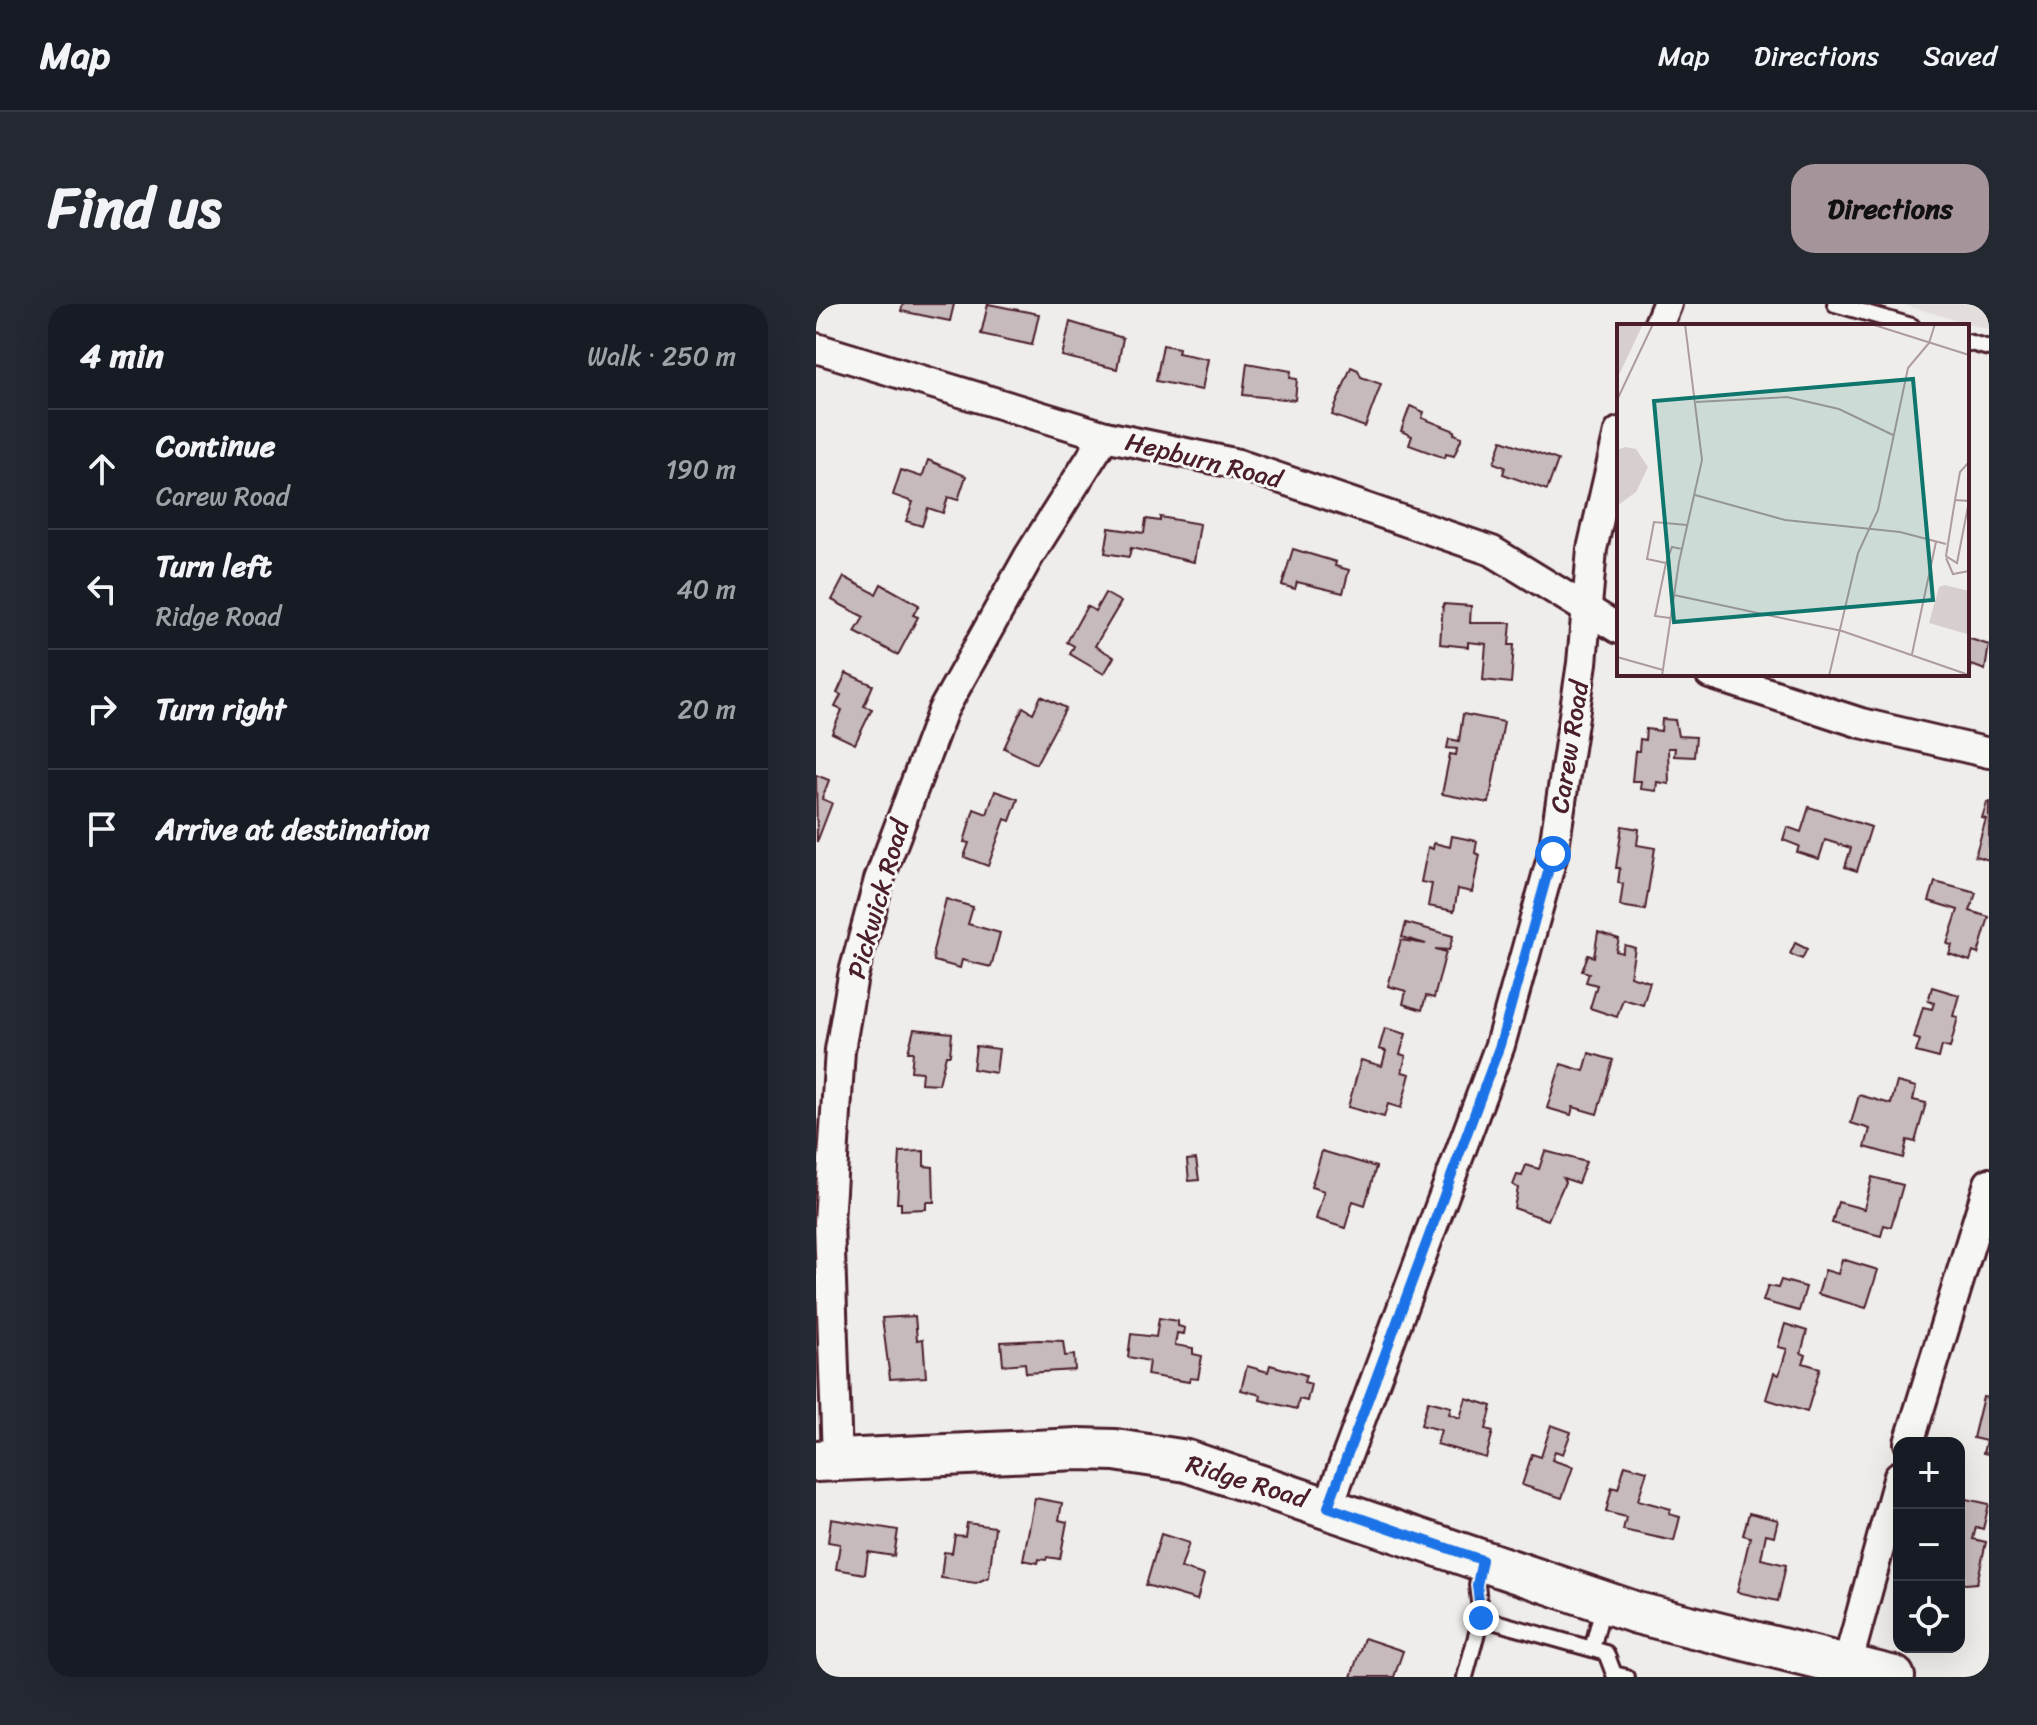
<!DOCTYPE html>
<html lang="en">
<head>
<meta charset="utf-8">
<style>
  body { margin:0; font-family:Sriracha,sans-serif; background:#242831; color:#f1f3f6 }
  .controls { position:absolute; right:24px; bottom:24px; display:grid; overflow:hidden; border-radius:16px; box-shadow:0 8px 32px #0002 }
  .controls button { width:72px; height:72px; display:grid; place-items:center; padding:0; border:0; border-bottom:2px solid #363941; background:#171b24; color:#f1f3f6; font:40px sans-serif }
  .stop { position:absolute; width:24px; height:24px; margin:-18px; border:6px solid #1a73e8; border-radius:50%; background:#fff }
  .stop.end { background:#1a73e8; border-color:#fff; box-shadow:0 2px 8px #0008 }
  .list { margin:0; padding:0; list-style:none }
  h2 { display:flex; justify-content:space-between; align-items:center; height:104px; margin:0; padding:0 32px; font-size:34px }
  h2 small { font-size:26px; font-weight:400; color:#9ea1a6 }
  .list li { display:grid; grid-template-columns:52px 1fr auto; gap:24px; align-items:center; box-sizing:border-box; height:120px; padding:0 32px; border-top:2px solid #363941 }
  .list b { display:block; font-size:30px; white-space:nowrap }
  .list p { margin:0; font-size:26px; white-space:nowrap; color:#9ea1a6 }
  .list em { font-size:26px; font-style:normal; color:#9ea1a6 }
  .icon { flex:none; width:44px; height:44px; fill:none; stroke:currentColor; stroke-width:2; stroke-linecap:round; stroke-linejoin:round }
  .map { position:relative; flex:none; width:1173px; height:1373px; overflow:hidden; border-radius:24px }
  header { display:flex; align-items:center; gap:48px; box-sizing:border-box; height:112px; padding:0 40px; background:#171b24; border-bottom:2px solid #363941 }
  header strong { font-size:38px }
  nav { display:flex; gap:44px; margin-inline-start:auto; font-size:28px }
  .intro { display:flex; align-items:center; justify-content:space-between; box-sizing:border-box; height:192px; padding:0 48px }
  h1 { margin:0; font-size:56px }
  .button { padding:20px 36px; border-radius:24px; background:#a6949b; color:#111; font-size:28px; font-weight:700 }
  main { display:flex; gap:48px; padding:0 48px }
  aside { flex:1; background:#171b24; border-radius:24px; box-shadow:0 8px 32px #0002 }
  .map>svg:first-child { display:block }
</style>
</head>
<body>
<header>
<strong>Map</strong>
<nav><a>Map</a><a>Directions</a><a>Saved</a></nav>
</header>
<div class="intro"><h1>Find us</h1><a class="button">Directions</a></div>
<main>
<aside>
<h2>4 min<small>Walk · 250 m</small></h2>
<ul class="list">
<li><svg class="icon" aria-label="ahead" viewBox="0 0 24 24"><path d="M12 20V5M6 11l6-6 6 6"/></svg><div><b>Continue</b><p>Carew Road</p></div><em>190 m</em></li>
<li><svg class="icon" aria-label="left" viewBox="0 0 24 24"><path d="M17 20v-9H6M10 6l-5 5 5 5"/></svg><div><b>Turn left</b><p>Ridge Road</p></div><em>40 m</em></li>
<li><svg class="icon" aria-label="right" viewBox="0 0 24 24"><path d="M7 20v-9h11M14 6l5 5-5 5"/></svg><div><b>Turn right</b></div><em>20 m</em></li>
<li><svg class="icon" aria-label="arrive" viewBox="0 0 24 24"><path d="M6 21V4h12l-3 4 3 4H6"/></svg><div><b>Arrive at destination</b></div></li>
</ul>
</aside>
<div class="map">
<svg width="1173" height="1373" viewBox="0 0 1173 1373">
  <rect width="100%" height="100%" fill="#efedea"/>
  <filter id="ink" filterUnits="userSpaceOnUse"><feTurbulence type="fractalNoise" baseFrequency=".0125" numOctaves="2"/><feDisplacementMap in="SourceGraphic" scale="16" xChannelSelector="R" yChannelSelector="G"/><feConvolveMatrix kernelMatrix="1 2 1 2 8 2 1 2 1" color-interpolation-filters="sRGB"/></filter>
  <g filter="url(#ink)">
    <polygon fill="#e3dedc" points="1085,0 1173,0 1173,26"/>
    <g fill="#c6babb" stroke="#4a1f2b" stroke-width="2">
      <polygon points="87,0 138,0 134,17 85,7"/>
      <polygon points="172,0 223,10 216,41 165,30"/>
      <polygon points="254,18 307,34 301,65 246,52"/>
      <polygon points="347,41 363,44 362,49 392,55 386,86 340,77"/>
      <polygon points="431,59 475,67 474,74 481,75 479,96 427,91"/>
      <polygon points="535,63 542,66 545,73 565,80 549,123 516,111"/>
      <polygon points="594,102 608,108 606,114 639,127 638,130 646,133 638,152 630,150 629,154 593,141 596,132 585,127"/>
      <polygon points="686,136 742,156 731,186 687,170 689,163 678,159"/>
      <polygon points="112,156 150,172 142,196 132,193 127,209 112,204 106,222 90,217 97,198 77,191 85,166 106,173"/>
      <polygon points="344,213 384,220 378,258 315,244 313,253 289,249 293,224 328,229 330,215 344,217"/>
      <polygon points="477,245 520,258 519,262 533,266 527,289 481,278 479,285 466,281"/>
      <polygon points="28,273 60,290 65,280 103,301 97,311 102,313 82,351 39,328 48,313 16,296"/>
      <polygon points="289,289 305,298 279,342 298,353 288,370 254,350 258,342 251,338 271,302 279,307"/>
      <polygon points="627,300 655,302 654,319 695,319 693,341 698,341 695,379 667,376 670,340 652,338 652,343 624,340"/>
      <polygon points="1151,334 1173,341 1169,366 1156,361 1154,367 1151,366"/>
      <polygon points="30,369 57,381 48,402 56,405 39,440 16,429 26,406 19,403 25,391 21,389"/>
      <polygon points="225,392 250,404 220,460 188,444 207,403 217,409"/>
      <polygon points="647,410 688,418 673,499 626,490 634,450 640,451 641,445 631,444 633,435 643,437"/>
      <polygon points="846,415 859,416 862,432 880,433 878,453 858,452 859,444 852,444 853,480 841,478 840,487 824,485 825,477 816,477 819,447 823,447 824,435 829,436 830,425 845,427"/>
      <polygon points="0,471 13,476 6,495 16,499 1,538"/>
      <polygon points="179,487 202,495 194,517 189,515 172,562 148,553 153,539 148,538 158,505 171,510"/>
      <polygon points="1171,498 1173,498 1173,556 1159,552 1170,515 1166,514"/>
      <polygon points="993,503 1055,523 1041,567 1029,563 1035,544 1009,536 1003,555 981,548 983,542 967,536 971,523 985,528"/>
      <polygon points="806,522 823,525 821,541 839,544 829,606 804,602 807,580 802,579 804,564 800,564"/>
      <polygon points="636,532 661,537 659,549 664,551 656,588 642,585 638,607 612,602 616,580 605,578 612,543 617,545 618,539 634,543"/>
      <polygon points="1119,578 1160,589 1154,607 1173,613 1162,650 1157,648 1154,657 1133,650 1136,641 1131,640 1142,606 1113,597"/>
      <polygon points="130,595 157,603 152,620 184,629 175,663 146,656 144,664 118,657 117,647"/>
      <polygon points="590,619 637,632 633,646 619,645 630,648 618,694 610,692 606,706 587,700 590,687 572,682 585,636 610,640 586,633"/>
      <polygon points="782,628 803,635 800,647 806,649 809,641 819,644 814,672 834,678 827,701 807,695 801,713 774,704 781,681 770,678 773,669 766,667 772,651 778,653"/>
      <polygon points="979,639 991,645 986,655 974,650"/>
      <polygon points="1116,683 1143,691 1137,712 1142,713 1134,744 1126,742 1123,754 1100,748 1104,736 1098,734 1107,703 1116,705 1118,699 1112,697"/>
      <polygon points="569,724 590,730 584,750 590,752 586,768 594,770 585,804 572,800 568,813 532,803 545,756 566,762 570,747 563,745"/>
      <polygon points="98,725 136,729 134,751 130,751 123,780 105,779 106,768 95,767 97,748 92,748"/>
      <polygon points="160,742 183,745 180,769 157,765"/>
      <polygon points="773,749 797,756 781,810 757,803 755,811 731,804 745,760 768,767"/>
      <polygon points="1081,778 1100,783 1097,796 1110,799 1099,838 1091,836 1087,854 1049,843 1054,825 1035,819 1043,791 1075,800"/>
      <polygon points="108,847 108,862 117,863 118,898 110,898 110,905 85,906 85,899 81,899 84,848"/>
      <polygon points="506,847 560,863 549,901 537,897 529,924 500,915 508,887 495,883"/>
      <polygon points="729,847 770,858 762,879 747,874 749,878 732,916 698,904 702,884 697,881 701,871 706,872 710,861 723,865"/>
      <polygon points="380,855 383,876 373,877 371,856"/>
      <polygon points="1056,873 1087,881 1075,923 1068,921 1065,932 1016,919 1022,898 1048,905"/>
      <polygon points="1026,955 1062,966 1050,1004 1002,990 1009,966 1022,970"/>
      <polygon points="965,976 990,983 983,1007 947,997 952,982 962,984"/>
      <polygon points="99,1012 101,1036 107,1035 110,1073 74,1075 66,1014"/>
      <polygon points="343,1014 362,1017 362,1022 369,1024 368,1030 361,1029 359,1041 377,1044 377,1050 386,1052 382,1075 374,1074 373,1078 331,1071 333,1057 312,1053 315,1030 340,1033"/>
      <polygon points="969,1020 991,1027 985,1049 990,1051 987,1059 1004,1064 991,1108 950,1095 958,1069 963,1071 971,1045 962,1043"/>
      <polygon points="223,1036 247,1037 249,1052 258,1051 259,1066 210,1069 209,1059 187,1061 185,1038"/>
      <polygon points="454,1061 490,1071 488,1078 495,1080 491,1097 483,1095 481,1105 444,1096 445,1091 425,1086 431,1062 452,1068"/>
      <polygon points="1167,1093 1173,1094 1173,1150 1167,1149 1170,1137 1157,1134"/>
      <polygon points="650,1094 676,1102 670,1125 677,1127 670,1154 621,1140 625,1126 605,1121 612,1097 635,1103 633,1110 644,1114"/>
      <polygon points="735,1121 755,1128 747,1150 739,1147 736,1156 757,1163 746,1194 706,1181 716,1150 725,1153"/>
      <polygon points="809,1161 831,1167 822,1196 855,1205 853,1210 864,1213 858,1237 807,1226 810,1213 790,1208 796,1183 802,1185"/>
      <polygon points="219,1194 246,1199 243,1216 251,1218 244,1255 231,1253 230,1256 223,1255 222,1259 207,1256"/>
      <polygon points="1146,1194 1173,1200 1167,1225 1160,1223 1157,1235 1170,1238 1161,1279 1150,1280 1143,1279"/>
      <polygon points="933,1209 962,1216 958,1232 950,1230 945,1255 970,1261 962,1297 921,1288 934,1233 927,1231"/>
      <polygon points="15,1215 82,1226 78,1252 52,1248 49,1270 20,1265 24,1240 12,1238"/>
      <polygon points="151,1219 179,1223 173,1273 160,1279 125,1274 128,1248 136,1249 139,1231 149,1232"/>
      <polygon points="345,1230 373,1239 365,1264 388,1271 381,1296 330,1281"/>
      <polygon points="548,1334 587,1347 578,1373 535,1373"/>
    </g>
    <g fill="none" stroke-linecap="round" stroke-linejoin="round">
      <g stroke="#4a1f2b" stroke-width="20">
        <g id="lane">
          <polyline points="1019,0 1096,22"/>
          <polyline points="1151,38 1173,44"/>
          <polyline points="788,1299 776,1345 790,1349 798,1370 810,1373"/>
          <polyline points="665,1314 776,1345"/>
          <polyline points="649,1373 665,1314 661,1281 665,1261"/>
        </g>
      </g>
      <g stroke="#4a1f2b" stroke-width="34">
        <g id="street">
          <polyline points="842,22 851,0"/>
          <polyline points="0,44 289,132 422,160 676,247 803,325"/>
          <polyline points="894,370 1045,419 1173,449"/>
          <polyline points="1093,1139 1173,879"/>
          <polyline points="21,1155 13,918 24,746 37,672 63,576 127,406 213,252 289,132"/>
          <polyline points="512,1203 684,741 737,550 766,359 776,245 803,128"/>
          <polyline points="1031,1361 1083,1172"/>
        </g>
      </g>
      <g stroke="#4a1f2b" stroke-width="46">
        <polyline id="secondary" points="0,1157 262,1145 299,1146 371,1157 821,1309 1078,1373"/>
      </g>
      <use href="#lane" stroke="#f6f6f2" stroke-width="14"/>
      <use href="#street" stroke="#f6f6f2" stroke-width="28"/>
      <use href="#secondary" stroke="#f6f6f2" stroke-width="40"/>
    </g>
  </g>
  <g fill="none" stroke-linecap="round" stroke-linejoin="round" filter="url(#ink)">
    <polyline stroke="#1a73e8" stroke-width="10" points="665,1314 661,1281 666,1256 512,1203 684,741 737,550"/>
  </g>
  <g text-anchor="middle" stroke-width="6" stroke-linejoin="round" paint-order="stroke">
    <g font-size="26" fill="#4a1f2b" stroke="#f6f6f2">
      <text transform="translate(388 156) rotate(14)" y="9">Hepburn Road</text>
      <text transform="translate(753 443) rotate(-81)" y="9">Carew Road</text>
      <text transform="translate(62 595) rotate(-74)" y="9">Pickwick Road</text>
      <text transform="translate(431 1177) rotate(17)" y="9">Ridge Road</text>
    </g>
  </g>
  <g transform="translate(801 20)">
    <rect width="352" height="352" fill="#efedea"/>
    <path d="M0,0H26L0,55ZM8,123L19,125L31,143L19,168L0,182V126ZM328,261L352,267L350,310L312,299L322,263Z" fill="#d7cfce"/>
    <path fill="none" stroke="#ad9b9e" stroke-width="2" d="M254,0L352,31M0,76L36,0M79,78L170,73L222,85L276,111M78,171L168,196L283,208L329,220M338,176L352,177L340,239L329,232ZM338,176L343,148L352,138M65,225L55,223L49,239L30,235L37,198L70,201M329,234L336,250L352,247M49,239L38,292L53,294M57,271L225,307L352,351M295,330L319,218M0,333L46,346M45,352L62,238L85,136L68,0M212,352L241,229L261,186L291,44L312,19L318,0"/>
    <path fill="#0f766e" fill-opacity="0.15" stroke="#0f766e" stroke-width="4" d="M296,55L316,276L57,298L37,77Z"/>
    <rect width="352" height="352" fill="none" stroke="#4a1f2b" stroke-width="4"/>
  </g>
</svg>
<div class="controls">
<button>+</button>
<button>−</button>
<button><svg class="icon" aria-label="locate" viewBox="0 0 24 24"><circle cx="12" cy="12" r="6"/><path d="M12 2v4M12 18v4M2 12h4M18 12h4"/></svg></button>
</div>
<div class="stop" style="left:737px;top:550px"></div>
<div class="stop end" style="left:665px;top:1314px"></div>
</div>
</main>
</body>
</html>
